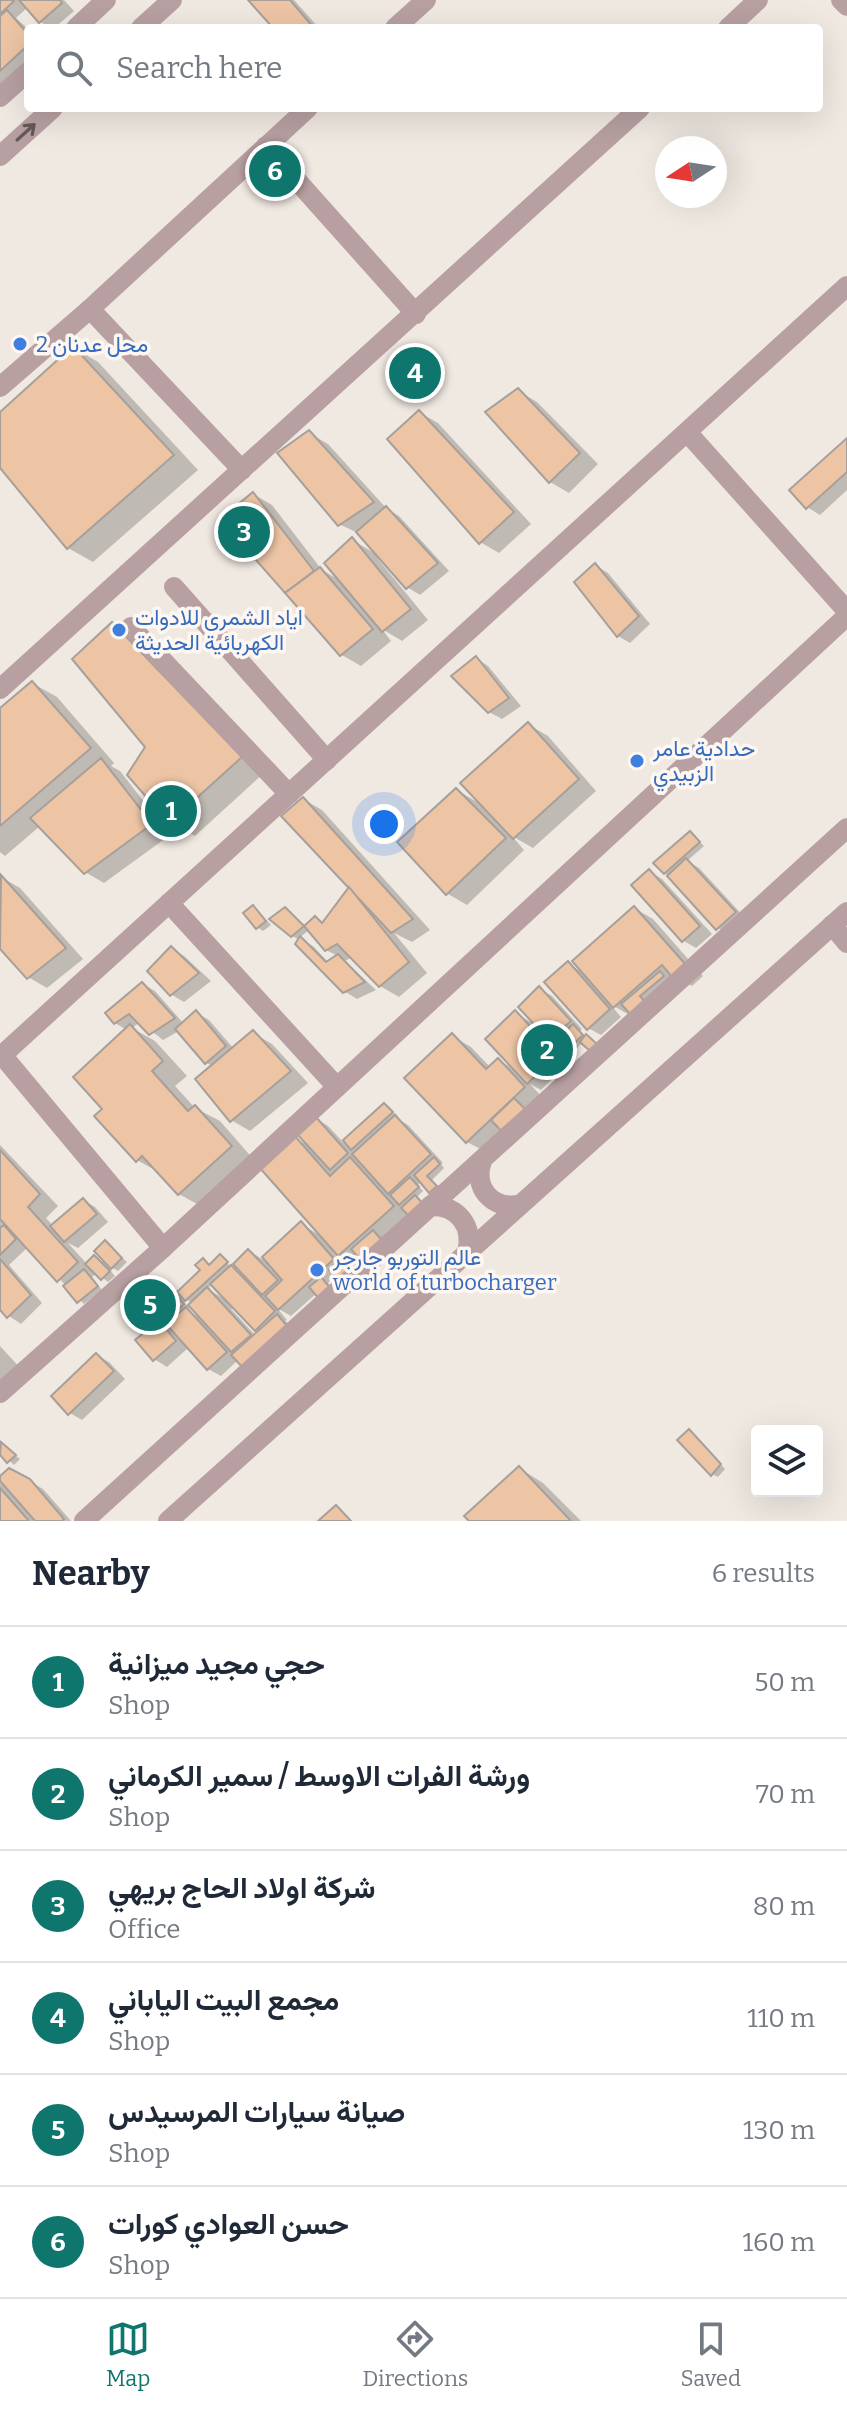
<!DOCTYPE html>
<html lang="en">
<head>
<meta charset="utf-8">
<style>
  body { margin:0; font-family:Bitter,Vazirmatn,serif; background:#f6f6f7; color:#1f2937 }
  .controls { position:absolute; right:24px; bottom:24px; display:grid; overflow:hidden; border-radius:8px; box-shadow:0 8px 32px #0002 }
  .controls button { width:72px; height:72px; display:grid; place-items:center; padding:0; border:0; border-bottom:2px solid #e0e1e3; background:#fff; color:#1f2937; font:40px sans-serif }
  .compass { position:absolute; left:655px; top:136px; width:72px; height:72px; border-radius:50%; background:#fff; box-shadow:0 8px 32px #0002; rotate:258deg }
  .you { position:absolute; left:384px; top:824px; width:28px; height:28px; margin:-20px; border:6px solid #fff; border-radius:50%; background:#1a73e8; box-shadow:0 0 0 12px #1a73e833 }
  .badge { display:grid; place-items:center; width:52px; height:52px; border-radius:50%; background:#0f766e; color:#fff; font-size:26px; font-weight:700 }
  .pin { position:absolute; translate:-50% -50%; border:4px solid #fff; box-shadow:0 2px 8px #0006 }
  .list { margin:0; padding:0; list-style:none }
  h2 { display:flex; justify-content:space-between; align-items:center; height:104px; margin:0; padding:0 32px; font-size:34px }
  h2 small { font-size:26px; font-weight:400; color:#747a83 }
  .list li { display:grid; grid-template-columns:52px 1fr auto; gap:24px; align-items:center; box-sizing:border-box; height:112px; padding:0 32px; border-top:2px solid #e0e1e3 }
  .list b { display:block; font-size:30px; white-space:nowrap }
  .list p { margin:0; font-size:26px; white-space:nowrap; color:#747a83 }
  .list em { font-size:26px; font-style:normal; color:#747a83 }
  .icon { flex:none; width:44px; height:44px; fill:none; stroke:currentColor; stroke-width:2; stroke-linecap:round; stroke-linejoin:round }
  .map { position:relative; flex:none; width:847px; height:1521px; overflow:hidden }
  .search { position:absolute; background:#fff; box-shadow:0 8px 32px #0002; left:24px; right:24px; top:24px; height:88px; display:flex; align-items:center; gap:20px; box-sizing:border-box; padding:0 28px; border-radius:8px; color:#747a83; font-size:30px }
  .sheet { height:776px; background:#fff }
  nav { display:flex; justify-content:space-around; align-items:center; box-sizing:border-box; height:112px; border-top:2px solid #e0e1e3; background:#fff; font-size:22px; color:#747a83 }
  nav a { display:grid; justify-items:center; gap:4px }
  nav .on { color:#0f766e }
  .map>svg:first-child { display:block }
</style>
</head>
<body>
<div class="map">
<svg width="847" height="1521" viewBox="0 0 847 1521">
  <rect width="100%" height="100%" fill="#f0e9e2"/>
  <g fill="#0003" fill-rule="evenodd">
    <polygon points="0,0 64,0 74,11 54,28 40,22 28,7 16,18 28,29 28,64 0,89"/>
    <polygon points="251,0 294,0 319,28 275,28"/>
    <polygon points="74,348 98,362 198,470 93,562 68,548 0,464 0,415"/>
    <polygon points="518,391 537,402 598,464 569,493 550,482"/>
    <polygon points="419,412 438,423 531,524 499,553 480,542"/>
    <polygon points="309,433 328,444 387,509 399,516 449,571 420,595 407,587 381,557 378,559 428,620 402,641 382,629 391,641 361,666 342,655 223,519 253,494 272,505 322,570 341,581 352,540 378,555 360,534 339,524"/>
    <polygon points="847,441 847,490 820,515 807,507"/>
    <polygon points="595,565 608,573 650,624 630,643 618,636"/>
    <polygon points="112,624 137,638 265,772 195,836 171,822 130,775 148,746"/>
    <polygon points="476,658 488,666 521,706 502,719 489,712"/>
    <polygon points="32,683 57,697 114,763 111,766 120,771 170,835 104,883 85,872 40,826 5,856 0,852 0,711"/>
    <polygon points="529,725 548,736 596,791 533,848 512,836 524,850 467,905 448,894 400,842 457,790 482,805"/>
    <path d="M303,799L322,810L430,930L412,942L394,933L427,973L399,997L380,986L352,957L345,961L376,990L357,999L344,991L300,940L292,936L285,909L305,928L315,919L324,923L352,887ZM309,930L326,950L338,956L329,963L313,946L299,938Z"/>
    <polygon points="690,833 704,846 687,861 699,868 747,920 730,935 718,928 665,873"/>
    <polygon points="649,871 662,879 712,934 696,948 684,941 634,885"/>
    <polygon points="1,877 20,888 83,959 47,988 28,977 0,946"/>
    <polygon points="254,907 271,925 263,931 257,927"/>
    <polygon points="634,908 653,919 703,976 692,986 678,978 633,1017 610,1004 621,1017 601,1035 588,1028 568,964 584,973"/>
    <polygon points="171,948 184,956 211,981 184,1002 172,995 150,971"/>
    <polygon points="143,984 155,991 184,1024 197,1013 209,1020 234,1049 253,1033 272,1044 308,1083 250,1131 231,1120 213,1066 206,1063 179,1031 163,1040 140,1022 132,1028 155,1041 187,1076 175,1086 195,1108 220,1121 255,1161 204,1208 179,1194 162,1174 137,1160 105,1109 127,1030 115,1023"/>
    <polygon points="540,989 552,996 582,1029 580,1031 586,1038 571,1055 543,1034 576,1068 556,1075 541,1090 530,1084 543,1098 486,1152 467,1142 452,1036 471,1047 491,1068 498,1060 516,1070 515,1013 536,1025"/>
    <path d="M385,1105L398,1116L396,1118L408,1125L443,1163L441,1164L444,1168L432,1180L441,1190L436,1195L421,1181L418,1185L423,1191L416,1198L429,1210L358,1266L332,1251L356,1278L336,1275L328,1283L336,1294L317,1293L291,1316L277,1308L287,1320L285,1321L290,1324L238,1360L221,1376L208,1369L189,1347L167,1367L154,1359L147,1307L156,1313L162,1308L175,1319L179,1316L174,1313L170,1290L177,1294L203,1270V1261L210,1266L221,1256L231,1267L244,1275L249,1251L262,1259L301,1224L321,1236L294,1138L311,1147L315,1118L328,1126L343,1142ZM213,1284L227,1300L207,1289ZM179,1295L192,1303L188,1307ZM191,1305L202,1319L186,1310ZM234,1306L260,1332L256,1336L231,1309Z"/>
    <polygon points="0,1145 58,1206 46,1218 53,1226 83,1200 95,1207 108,1222 78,1248 68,1243 87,1264 94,1257 109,1265 106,1243 127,1262 118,1271 104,1263 115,1276 108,1282 97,1273 92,1277 102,1290 84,1304 28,1247 9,1265 42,1303 21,1324 9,1316 0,1307"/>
    <polygon points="0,1346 23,1371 0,1390"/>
    <polygon points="96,1355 109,1362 125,1379 82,1420 70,1413"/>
    <polygon points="689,1431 725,1469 718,1477 712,1474"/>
    <polygon points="1,1444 20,1459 14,1465 0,1452"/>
    <polygon points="519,1468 543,1483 581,1521 472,1521"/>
    <polygon points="29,1481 43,1489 71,1521 0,1521 0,1483 6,1486"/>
  </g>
  <g fill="#edc5a5" stroke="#a79f9a" stroke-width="2">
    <polygon points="0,0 14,0 14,1 0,14"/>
    <polygon points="19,0 60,0 62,3 39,23"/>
    <polygon points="248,0 290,0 314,28 273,28"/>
    <polygon points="7,10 28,34 28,45 0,71 0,16"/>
    <polygon points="73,346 174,455 67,549 0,468 0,412"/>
    <polygon points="518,388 580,453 549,483 485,412"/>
    <polygon points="419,410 514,512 479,544 387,439"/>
    <polygon points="309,430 374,502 338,526 277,453"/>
    <polygon points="847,438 847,472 806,509 789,490"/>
    <polygon points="253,492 314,571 285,593 220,519"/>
    <polygon points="386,506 438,563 406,589 356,532"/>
    <polygon points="352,537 411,609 382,632 324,563"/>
    <polygon points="595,563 639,616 617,637 574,582"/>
    <polygon points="320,567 373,629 340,656 285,593"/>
    <polygon points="112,622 242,757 169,823 127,775 145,747 72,659"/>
    <polygon points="476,656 509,698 488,713 451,676"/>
    <polygon points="32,681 91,748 0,826 0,708"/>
    <polygon points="528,722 579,779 513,839 460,783"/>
    <polygon points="101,758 152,824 84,874 30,818"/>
    <polygon points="456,788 506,838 446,895 397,842"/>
    <polygon points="303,797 413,919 391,933 281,816"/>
    <polygon points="690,831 700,842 664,874 653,863"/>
    <polygon points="686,858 736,912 716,930 667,876"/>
    <polygon points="649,869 700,926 682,942 631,885"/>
    <polygon points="1,875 66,948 27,979 0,949"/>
    <polygon points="349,887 409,962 379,987 337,944 325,951 304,926 315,916 322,923"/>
    <polygon points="253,905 266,921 256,929 243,913"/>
    <polygon points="634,906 686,965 672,977 662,965 613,1008 572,961"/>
    <polygon points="285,907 304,926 291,937 269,919"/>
    <polygon points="300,936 326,962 338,954 365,982 343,993 295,944"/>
    <polygon points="171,946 199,973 170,996 147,971"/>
    <polygon points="568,961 610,1009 587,1030 544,982"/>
    <polygon points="660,971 664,976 640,996 646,1003 632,1016 621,1004"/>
    <polygon points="142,982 175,1018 149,1035 129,1014 114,1024 105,1013"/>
    <polygon points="539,986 571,1021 549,1040 518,1007"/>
    <polygon points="196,1010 226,1046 205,1064 175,1029"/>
    <polygon points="515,1010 557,1055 527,1084 485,1039"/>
    <polygon points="130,1024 163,1061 152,1071 188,1111 195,1105 232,1146 178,1195 142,1156 136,1162 94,1116 102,1109 73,1077"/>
    <polygon points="573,1024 583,1035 564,1053 554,1042"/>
    <polygon points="253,1030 291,1071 230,1122 195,1079"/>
    <polygon points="452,1033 486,1069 498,1058 525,1087 466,1143 404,1078"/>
    <polygon points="586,1034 597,1044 590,1051 580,1042"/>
    <polygon points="563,1056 572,1064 557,1079 548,1070"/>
    <polygon points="514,1098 527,1111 504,1134 491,1120"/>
    <polygon points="384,1103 393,1112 351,1150 343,1140"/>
    <polygon points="395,1115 431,1154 388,1194 352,1154"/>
    <polygon points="315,1116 348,1153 330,1170 296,1133"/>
    <polygon points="294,1135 330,1176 350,1157 394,1206 338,1256 259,1167"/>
    <polygon points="0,1150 40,1194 28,1207 78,1262 57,1282 0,1219"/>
    <polygon points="434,1157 440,1164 427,1176 437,1186 429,1193 414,1175"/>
    <polygon points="410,1177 419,1187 399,1205 390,1195"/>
    <polygon points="415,1195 425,1206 411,1218 401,1208"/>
    <polygon points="83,1198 97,1214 64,1242 50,1226"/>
    <polygon points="301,1221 334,1259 278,1310 265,1296 282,1280 262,1257"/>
    <polygon points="4,1225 16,1239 0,1255 0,1228"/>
    <polygon points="373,1230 385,1244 363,1263 351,1249"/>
    <polygon points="105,1240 122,1258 111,1269 94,1251"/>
    <polygon points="248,1249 278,1280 262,1295 233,1264"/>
    <polygon points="220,1254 228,1262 185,1301 177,1292 200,1270 195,1265 203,1258 209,1265"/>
    <polygon points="94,1255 110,1271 101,1280 85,1264"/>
    <polygon points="0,1259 31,1295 7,1318 0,1310"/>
    <polygon points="340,1260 352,1274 341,1283 329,1270"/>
    <polygon points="231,1265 275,1311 255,1331 210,1284"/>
    <polygon points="84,1269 98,1286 77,1303 63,1286"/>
    <polygon points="321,1277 332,1290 320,1300 309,1287"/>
    <polygon points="207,1287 251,1335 231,1352 188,1305"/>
    <polygon points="170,1288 184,1304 173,1314 159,1298"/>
    <polygon points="147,1305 176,1341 153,1361 135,1340 146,1331 133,1316"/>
    <polygon points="161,1305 171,1315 164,1321 155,1311"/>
    <polygon points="186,1307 227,1352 207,1370 166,1324"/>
    <polygon points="277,1314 287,1326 244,1369 231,1355"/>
    <polygon points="96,1353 114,1371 68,1415 51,1396"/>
    <polygon points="689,1429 721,1464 711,1476 677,1440"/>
    <polygon points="1,1442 16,1455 7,1463 0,1455"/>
    <polygon points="519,1466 571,1521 469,1521 464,1516"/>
    <polygon points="9,1468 30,1479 64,1519 62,1521 35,1521 0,1481 0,1476"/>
    <polygon points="0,1488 29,1521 0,1521"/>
    <polygon points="336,1505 351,1521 318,1521"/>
  </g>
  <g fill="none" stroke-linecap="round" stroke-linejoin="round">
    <g stroke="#b8a0a2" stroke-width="20">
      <polyline points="841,0 847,6"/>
      <polyline points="76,28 106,0"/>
      <polyline points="141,28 172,0"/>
      <polyline points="395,28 426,0"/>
      <polyline points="728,28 758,0"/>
      <polyline points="0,97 28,72"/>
      <polyline points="266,146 416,314"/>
      <polyline points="0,156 53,108"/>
      <polyline points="90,309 242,470"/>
      <polyline points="0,387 90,309 308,108"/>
      <polyline points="687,432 847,611"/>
      <polyline points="174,587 327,760"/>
      <polyline points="131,627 289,794"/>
      <polyline points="0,689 640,108"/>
      <polyline points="169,903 336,1086"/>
      <polyline points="832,925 847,943"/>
      <polyline points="0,1057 847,286"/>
      <path d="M482,1161C473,1187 491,1209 518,1205"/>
      <path d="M430,1206C458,1205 474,1226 467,1253"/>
      <polyline points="163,1248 847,616"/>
      <polyline points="0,1393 163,1248 2,1055"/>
      <polyline points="84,1521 847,828"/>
      <polyline points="168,1521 847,912"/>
    </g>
  </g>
  <defs><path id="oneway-shaft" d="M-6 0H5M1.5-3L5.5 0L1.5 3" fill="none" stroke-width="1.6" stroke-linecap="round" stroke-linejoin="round" transform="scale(2)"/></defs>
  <use stroke="#645958" href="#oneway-shaft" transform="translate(26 132) rotate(-42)"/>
  <g fill="#3f7fe0" stroke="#fef6f0" stroke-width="3">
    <circle cx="20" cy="344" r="8"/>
    <circle cx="119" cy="630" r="8"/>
    <circle cx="637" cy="761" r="8"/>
    <circle cx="317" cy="1270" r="8"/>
  </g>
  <g text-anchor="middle" stroke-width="7" stroke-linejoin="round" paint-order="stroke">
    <g font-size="22" fill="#366cbe" stroke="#fef6f0" text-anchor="start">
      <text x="36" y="352">محل عدنان 2</text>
      <text x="135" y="625">اياد الشمري للادوات<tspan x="135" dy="25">الكهربائية الحديثة</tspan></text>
      <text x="653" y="756">حدادية عامر<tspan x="653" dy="25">الزبيدي</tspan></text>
      <text x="333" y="1265">عالم التوربو جارجر<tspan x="333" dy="25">world of turbocharger</tspan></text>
    </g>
  </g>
</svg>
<div class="controls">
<button><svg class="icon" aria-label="layers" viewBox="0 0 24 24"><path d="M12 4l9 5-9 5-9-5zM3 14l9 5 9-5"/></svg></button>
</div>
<svg class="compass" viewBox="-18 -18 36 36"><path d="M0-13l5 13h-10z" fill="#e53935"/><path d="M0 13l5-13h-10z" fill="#747a83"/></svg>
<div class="you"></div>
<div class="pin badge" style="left:171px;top:811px">1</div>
<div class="pin badge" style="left:547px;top:1050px">2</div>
<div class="pin badge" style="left:244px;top:532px">3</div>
<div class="pin badge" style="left:415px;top:373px">4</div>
<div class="pin badge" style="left:150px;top:1305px">5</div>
<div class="pin badge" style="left:275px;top:171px">6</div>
<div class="search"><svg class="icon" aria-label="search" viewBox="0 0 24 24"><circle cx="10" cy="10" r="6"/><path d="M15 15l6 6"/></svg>Search here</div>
</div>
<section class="sheet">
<h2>Nearby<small>6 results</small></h2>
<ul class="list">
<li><span class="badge">1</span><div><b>حجي مجيد ميزانية</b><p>Shop</p></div><em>50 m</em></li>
<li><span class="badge">2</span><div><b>ورشة الفرات الاوسط / سمير الكرماني</b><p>Shop</p></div><em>70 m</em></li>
<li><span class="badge">3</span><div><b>شركة اولاد الحاج بريهي</b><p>Office</p></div><em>80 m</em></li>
<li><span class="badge">4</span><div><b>مجمع البيت الياباني</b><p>Shop</p></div><em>110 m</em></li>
<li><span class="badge">5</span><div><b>صيانة سيارات المرسيدس</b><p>Shop</p></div><em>130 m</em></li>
<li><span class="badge">6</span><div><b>حسن العوادي كورات</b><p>Shop</p></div><em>160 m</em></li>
</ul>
</section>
<nav>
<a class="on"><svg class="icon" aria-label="map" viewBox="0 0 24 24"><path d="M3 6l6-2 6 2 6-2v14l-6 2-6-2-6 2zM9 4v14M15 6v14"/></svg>Map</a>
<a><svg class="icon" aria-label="directions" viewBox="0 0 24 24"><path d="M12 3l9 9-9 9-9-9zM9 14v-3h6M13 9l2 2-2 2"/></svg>Directions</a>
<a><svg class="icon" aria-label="saved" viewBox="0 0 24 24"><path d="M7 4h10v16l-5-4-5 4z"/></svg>Saved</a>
</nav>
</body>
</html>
